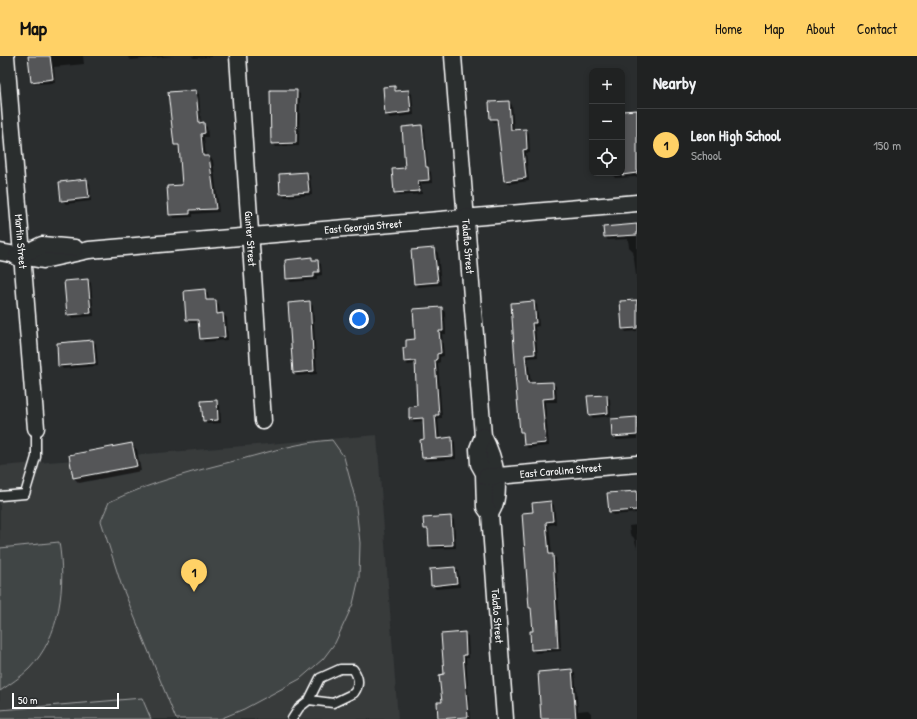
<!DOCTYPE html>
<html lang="en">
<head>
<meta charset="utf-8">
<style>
  body { margin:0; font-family:"Patrick Hand",sans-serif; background:#2d2f2f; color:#f1f3f6 }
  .controls { position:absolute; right:12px; top:12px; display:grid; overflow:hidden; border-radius:8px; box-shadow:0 2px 6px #0003 }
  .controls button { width:36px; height:36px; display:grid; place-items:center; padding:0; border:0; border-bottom:1px solid #3d3f40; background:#202222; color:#f1f3f6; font:20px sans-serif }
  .scale { position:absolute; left:12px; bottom:10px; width:107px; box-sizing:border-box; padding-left:4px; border:2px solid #fff; border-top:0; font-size:11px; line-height:14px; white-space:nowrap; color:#fff; -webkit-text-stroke:3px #2a2d2e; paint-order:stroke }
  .you { position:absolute; left:359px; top:263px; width:14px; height:14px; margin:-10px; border:3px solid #fff; border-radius:50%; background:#1a73e8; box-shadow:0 0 0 6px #1a73e833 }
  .badge { display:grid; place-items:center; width:26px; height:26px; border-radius:50%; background:#ffd166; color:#111; font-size:13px; font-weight:700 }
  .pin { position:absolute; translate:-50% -33px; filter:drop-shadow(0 1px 2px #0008) }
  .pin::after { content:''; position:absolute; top:21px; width:14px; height:12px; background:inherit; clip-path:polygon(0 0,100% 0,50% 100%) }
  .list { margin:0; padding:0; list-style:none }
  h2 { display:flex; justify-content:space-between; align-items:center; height:52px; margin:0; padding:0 16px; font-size:17px }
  h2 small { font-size:13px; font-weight:400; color:#a2a4a5 }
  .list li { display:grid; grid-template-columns:26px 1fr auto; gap:12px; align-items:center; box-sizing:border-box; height:72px; padding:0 16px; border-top:1px solid #3d3f40 }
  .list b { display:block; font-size:15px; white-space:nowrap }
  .list p { margin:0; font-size:13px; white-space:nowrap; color:#a2a4a5 }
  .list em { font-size:13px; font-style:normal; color:#a2a4a5 }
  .icon { flex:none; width:22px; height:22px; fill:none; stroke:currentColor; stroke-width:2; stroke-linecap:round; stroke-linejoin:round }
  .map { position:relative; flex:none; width:637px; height:663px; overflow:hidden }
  header { display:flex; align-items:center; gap:24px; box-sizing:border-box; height:56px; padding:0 20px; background:#ffd166; color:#111 }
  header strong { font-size:19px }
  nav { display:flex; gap:22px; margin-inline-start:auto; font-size:14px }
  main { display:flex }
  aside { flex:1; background:#202222 }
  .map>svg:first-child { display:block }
</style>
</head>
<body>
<header>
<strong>Map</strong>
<nav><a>Home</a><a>Map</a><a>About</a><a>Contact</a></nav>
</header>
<main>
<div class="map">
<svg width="637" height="663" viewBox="0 0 637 663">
  <rect width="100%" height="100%" fill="#2a2d2e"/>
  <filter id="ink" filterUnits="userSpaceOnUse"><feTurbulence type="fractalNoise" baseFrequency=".025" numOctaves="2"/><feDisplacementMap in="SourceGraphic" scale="8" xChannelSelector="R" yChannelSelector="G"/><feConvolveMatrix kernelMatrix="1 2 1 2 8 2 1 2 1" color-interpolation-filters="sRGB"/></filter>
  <g filter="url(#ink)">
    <polygon fill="#373a3b" points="377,379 398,663 0,663 0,410"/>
    <g fill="#414445" stroke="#a0a2a2">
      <path d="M332,384L344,401L355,442L360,487L359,522L353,548L335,587L323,603L300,623L244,653L220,663H176L121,528L101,465L109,446C154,425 195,415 242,403C272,395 301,386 332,384Z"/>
      <path d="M59,486C66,529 61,580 29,613C21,621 10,628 0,635V492Z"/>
      <polygon points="142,642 151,663 0,663 0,654"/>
    </g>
    <g fill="#0007">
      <polygon points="29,0 83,0 84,8 54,11 55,27 35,28 32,25"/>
      <polygon points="127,0 174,0 131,4"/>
      <polygon points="191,0 211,0 211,1 194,2"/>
      <polygon points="395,31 398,35 409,35 412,38 414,59 390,62 386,58"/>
      <polygon points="195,35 199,38 201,67 207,71 208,81 204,81 206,101 209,101 213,104 219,156 193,158 193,161 174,162 170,159 183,130 180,92 175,89"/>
      <polygon points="296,35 300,38 299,90 275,91 272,87"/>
      <polygon points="509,46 512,49 514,75 526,74 529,77 530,97 526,97 529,125 508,128 504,124 499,66 494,66 491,63"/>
      <polygon points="637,55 637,121 615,122 612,117 622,117 622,56"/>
      <polygon points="422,70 425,74 428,113 431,116 432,127 421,128 422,138 398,140 395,137 407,113"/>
      <polygon points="307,117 310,120 312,139 285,141 281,137"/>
      <polygon points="86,124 90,128 91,145 66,148 62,144"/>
      <polygon points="637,169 637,227 633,195 629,191 628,183 608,184 605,181"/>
      <polygon points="434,193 438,197 441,229 418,231 415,228"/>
      <polygon points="312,202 321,208 322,219 317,220 317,224 291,226 287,223 286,205"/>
      <polygon points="88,224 91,227 94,260 71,262 68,258"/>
      <polygon points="205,234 208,238 209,245 216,245 219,248 220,259 223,258 227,262 228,284 204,286 201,282 199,267 191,267 187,264"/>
      <polygon points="637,245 637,275 626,276 623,272"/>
      <polygon points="309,246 313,250 317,318 297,320 294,317"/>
      <polygon points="534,246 537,249 539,270 535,271 538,301 528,302 531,328 552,327 556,330 557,346 545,346 549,390 528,392 525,389 524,379 521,376 512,248"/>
      <polygon points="441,252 445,256 446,278 442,278 444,300 440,301 440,306 438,307 442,362 438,362 440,383 452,382 455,386 456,403 426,405 423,402 425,384 424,365 414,366 410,362 419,351 416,308 408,309 405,306 407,293"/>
      <polygon points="93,285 96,288 98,310 63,313 59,309"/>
      <polygon points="606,340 610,343 611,360 593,362 590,359"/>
      <polygon points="216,345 220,349 221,367 207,368 204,364"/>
      <polygon points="637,362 637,383 617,384 613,381 612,364"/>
      <polygon points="132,388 137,394 141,415 79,427 74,422"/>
      <polygon points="637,436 637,457 613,459 610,456"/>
      <polygon points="550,446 554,449 556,468 549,469 552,499 556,502 561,591 534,593 534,595 561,593 561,595 535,597 532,593 534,576 532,553 530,551 534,457"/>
      <polygon points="451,461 454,464 456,492 433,493 430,490 429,476 425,473"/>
      <polygon points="637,469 637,492 634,482 630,478 629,470"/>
      <polygon points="455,512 458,515 460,531 436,533 432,529"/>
      <polygon points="464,577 468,580 469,602 466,602 470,663 439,663 438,647 443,647 445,619"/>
      <polygon points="572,614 575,617 578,655 588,654 591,657 591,663 542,663"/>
    </g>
    <g fill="#555758" stroke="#fff">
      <polygon points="28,0 50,0 53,23 31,26"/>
      <polygon points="395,30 395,35 409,34 411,56 385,59 383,31"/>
      <polygon points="196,34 199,67 204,66 205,77 201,78 203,100 209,100 216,153 190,154 190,158 169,159 167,130 182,129 179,89 174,89 168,36"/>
      <polygon points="270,34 297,34 296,87 271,88"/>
      <polygon points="509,45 511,74 526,73 527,93 523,94 526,122 504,125 497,63 490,63 489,46"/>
      <polygon points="637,54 637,117 622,119 622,55"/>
      <polygon points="422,69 426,111 428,111 429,124 418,125 419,135 394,137 392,113 405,112 402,71"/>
      <polygon points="307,116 309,136 280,138 279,118"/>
      <polygon points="87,123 89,142 61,145 59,126"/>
      <polygon points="637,168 637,179 604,181 603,171"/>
      <polygon points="434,192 438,226 414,228 411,194"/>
      <polygon points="312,201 312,204 318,204 319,216 314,216 314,221 286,223 285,204"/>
      <polygon points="88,223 91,257 67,259 64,225"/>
      <polygon points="205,233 206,244 216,244 217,258 223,257 225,281 200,283 198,264 186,264 184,235"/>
      <polygon points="637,244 637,272 622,273 620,245"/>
      <polygon points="310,245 314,315 293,317 288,247"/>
      <polygon points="534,245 536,267 532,267 535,298 525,299 528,327 553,326 554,342 542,343 546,387 524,389 523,376 520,376 515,320 516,320 511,247"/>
      <polygon points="442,251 443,275 439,275 441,297 437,298 437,303 435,304 439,359 435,359 437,383 452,381 453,400 422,402 420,384 424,383 423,362 409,363 409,351 417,350 415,305 404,306 403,292 406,292 406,284 415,283 413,253"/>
      <polygon points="93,284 95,307 58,310 57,287"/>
      <polygon points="607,339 608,357 589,359 587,340"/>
      <polygon points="217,344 218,364 203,365 201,345"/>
      <polygon points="637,361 637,379 612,381 611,363"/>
      <polygon points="132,387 137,410 73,422 69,399"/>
      <polygon points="637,435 637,454 609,456 607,437"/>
      <polygon points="551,445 553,465 546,466 549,498 553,498 558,592 531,594 530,575 533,575 531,552 529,552 522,457 533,456 532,447"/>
      <polygon points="451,460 453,489 429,490 428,473 424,473 423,462"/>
      <polygon points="455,511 457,527 431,530 430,513"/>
      <polygon points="465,576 466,599 463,599 468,661 438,663 437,646 442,646 439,619 444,618 441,578"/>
      <polygon points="572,613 576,663 541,663 538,616"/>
    </g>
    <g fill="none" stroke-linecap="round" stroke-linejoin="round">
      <g stroke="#fff" stroke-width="11">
        <g id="lane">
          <polyline points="0,440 25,438 36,401 36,372"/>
          <path d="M292,663L299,652L309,644L320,622L340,613H353C359,621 360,629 354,637L333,647L309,644"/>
        </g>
      </g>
      <g stroke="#fff" stroke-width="19">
        <g id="street">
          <path id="s1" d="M6,0L36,372"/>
          <path id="s2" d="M238,0L263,365"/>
          <path id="s3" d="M453,0L483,380C494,401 504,436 490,458"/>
          <path id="s4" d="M0,196L43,204L89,194L637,147"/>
          <polyline points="17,201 42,189 75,192"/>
          <path id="s5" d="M483,380L478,393L479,408L484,417L485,451L490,458L505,663"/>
          <path id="s6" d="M486,421L637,408"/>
        </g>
      </g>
      <use href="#lane" stroke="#2a2d2e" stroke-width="8"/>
      <use href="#street" stroke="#2a2d2e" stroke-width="16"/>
    </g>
  </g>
  <g text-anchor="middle" stroke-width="4" stroke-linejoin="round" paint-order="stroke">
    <g font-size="11" fill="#fff" stroke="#2a2d2e">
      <text dy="4" stroke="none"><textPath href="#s4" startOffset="366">East Georgia Street</textPath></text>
      <text dy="4" stroke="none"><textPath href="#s2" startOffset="183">Gunter Street</textPath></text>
      <text dy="4" stroke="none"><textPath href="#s1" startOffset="186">Martin Street</textPath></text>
      <text dy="4" stroke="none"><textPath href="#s3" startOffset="191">Talaflo Street</textPath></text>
      <text dy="4" stroke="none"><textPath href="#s6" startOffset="75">East Carolina Street</textPath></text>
      <text dy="4" stroke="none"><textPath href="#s5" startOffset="184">Talaflo Street</textPath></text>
    </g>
  </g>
</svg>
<div class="controls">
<button>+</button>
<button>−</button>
<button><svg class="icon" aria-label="locate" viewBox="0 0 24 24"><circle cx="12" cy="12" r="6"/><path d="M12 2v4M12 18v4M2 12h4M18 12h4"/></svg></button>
</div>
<div class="scale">50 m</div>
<div class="you"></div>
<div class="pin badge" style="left:194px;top:536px">1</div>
</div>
<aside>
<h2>Nearby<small></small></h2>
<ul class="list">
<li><span class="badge">1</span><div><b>Leon High School</b><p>School</p></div><em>150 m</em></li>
</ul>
</aside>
</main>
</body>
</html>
